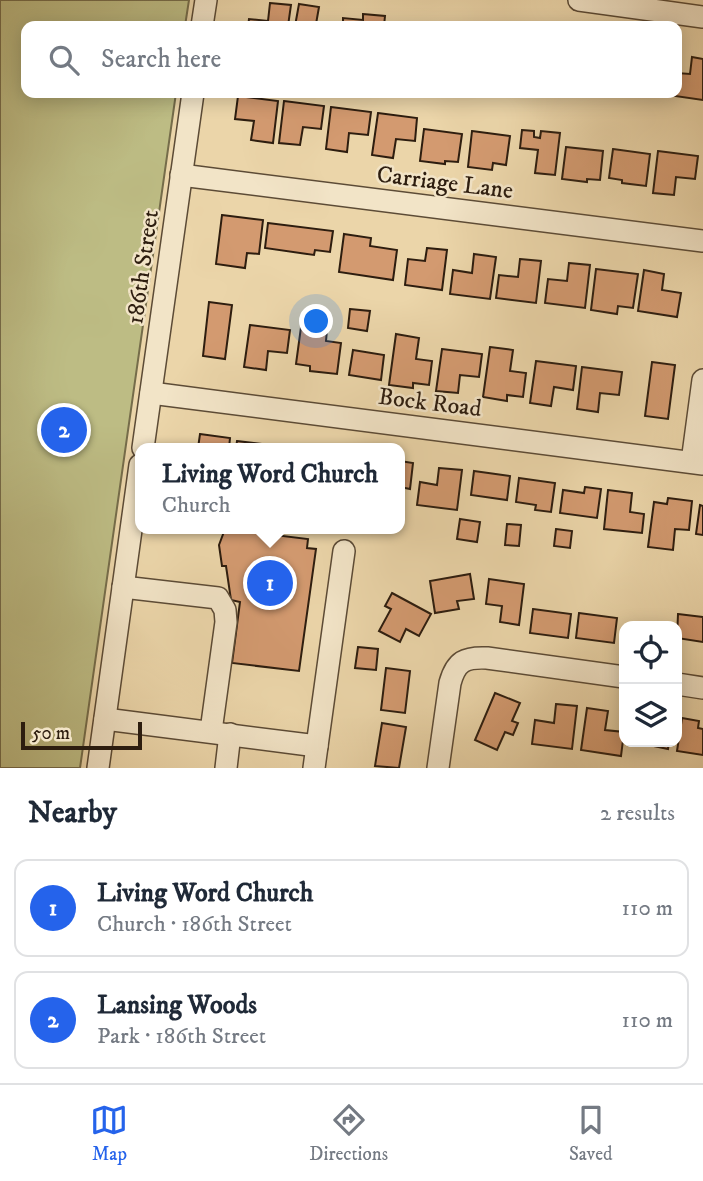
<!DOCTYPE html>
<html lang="en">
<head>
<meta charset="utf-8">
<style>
  body { margin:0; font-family:"IM FELL DW Pica",serif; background:#f6f6f7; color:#1f2937 }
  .controls { position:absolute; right:21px; bottom:21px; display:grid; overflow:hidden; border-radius:14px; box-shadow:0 4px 18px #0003 }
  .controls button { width:63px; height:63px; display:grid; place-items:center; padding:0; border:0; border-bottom:2px solid #e0e1e3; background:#fff; color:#1f2937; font:35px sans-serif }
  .scale { position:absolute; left:21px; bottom:18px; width:121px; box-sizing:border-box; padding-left:7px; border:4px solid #2d1d0f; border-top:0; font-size:19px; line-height:24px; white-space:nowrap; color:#2d1d0f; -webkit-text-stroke:5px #f2e4c7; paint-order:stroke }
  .you { position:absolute; left:317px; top:322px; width:24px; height:24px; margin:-18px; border:5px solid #fff; border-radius:50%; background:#1a73e8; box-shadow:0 0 0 10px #1a73e833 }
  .badge { display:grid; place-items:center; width:46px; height:46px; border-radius:50%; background:#2563eb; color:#fff; font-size:23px; font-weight:700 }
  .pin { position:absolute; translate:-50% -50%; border:4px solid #fff; box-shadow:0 2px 7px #0006 }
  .popup { position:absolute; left:135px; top:443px; width:270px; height:91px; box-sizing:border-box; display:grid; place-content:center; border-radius:14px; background:#fff; filter:drop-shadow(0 2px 5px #0005); font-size:23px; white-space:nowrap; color:#747a83 }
  .popup b { font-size:26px; color:#1f2937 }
  .popup::after { content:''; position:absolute; left:50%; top:100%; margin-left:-14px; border:14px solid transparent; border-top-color:#fff }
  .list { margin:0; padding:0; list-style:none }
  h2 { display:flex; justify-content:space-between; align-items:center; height:91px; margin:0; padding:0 28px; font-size:30px }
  h2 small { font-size:23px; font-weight:400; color:#747a83 }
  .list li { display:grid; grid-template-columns:46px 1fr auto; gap:21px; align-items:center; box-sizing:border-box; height:98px; margin:0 14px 14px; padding:0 14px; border:2px solid #e0e1e3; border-radius:14px }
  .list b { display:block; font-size:26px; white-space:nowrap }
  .list p { margin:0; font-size:23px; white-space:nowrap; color:#747a83 }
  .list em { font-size:23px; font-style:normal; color:#747a83 }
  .icon { flex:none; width:38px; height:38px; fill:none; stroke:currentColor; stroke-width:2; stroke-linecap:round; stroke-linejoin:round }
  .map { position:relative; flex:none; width:703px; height:768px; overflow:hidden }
  .search { position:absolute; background:#fff; box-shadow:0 4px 18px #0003; left:21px; right:21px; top:21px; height:77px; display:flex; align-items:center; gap:18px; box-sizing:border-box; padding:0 24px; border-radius:14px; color:#747a83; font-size:26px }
  .sheet { height:315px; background:#fff }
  nav { display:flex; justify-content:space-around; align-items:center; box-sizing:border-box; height:98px; border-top:2px solid #e0e1e3; background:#fff; font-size:19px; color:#747a83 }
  nav a { display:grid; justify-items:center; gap:4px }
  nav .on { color:#2563eb }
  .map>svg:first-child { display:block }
</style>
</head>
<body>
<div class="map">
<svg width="703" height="768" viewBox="0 0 703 768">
  <rect width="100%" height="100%" fill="#ebd5a9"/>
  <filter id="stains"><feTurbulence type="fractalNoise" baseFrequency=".00286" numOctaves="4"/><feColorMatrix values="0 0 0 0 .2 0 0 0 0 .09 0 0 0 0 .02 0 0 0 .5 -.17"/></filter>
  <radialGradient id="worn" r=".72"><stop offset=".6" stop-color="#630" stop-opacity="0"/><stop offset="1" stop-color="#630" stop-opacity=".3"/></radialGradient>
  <polygon fill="#bdbc84" stroke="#756c4a" stroke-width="2" points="0,0 189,0 185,26 26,26 26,93 176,93 80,768 0,768"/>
  <g fill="#d39a70" stroke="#2d1d0f" stroke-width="2">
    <polygon points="270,3 291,5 288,26 248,26 249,19 268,21"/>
    <polygon points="299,4 319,7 316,24 327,26 295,26"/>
    <polygon points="363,14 385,16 384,26 343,26 343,18 363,20"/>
    <polygon points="692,57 703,59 703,100 668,95 668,93 677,93 677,73 690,74"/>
    <polygon points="238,96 278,101 273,143 251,140 254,121 235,119"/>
    <polygon points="284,101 324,106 321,129 303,127 300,145 279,143"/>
    <polygon points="331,107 371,112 368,135 349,133 347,152 326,149"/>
    <polygon points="378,113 417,118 415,141 396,139 393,158 372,155"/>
    <polygon points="424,129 462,134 458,162 445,161 445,164 420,161"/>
    <polygon points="522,130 534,131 534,137 540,138 541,131 560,133 555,175 535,173 538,150 520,148"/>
    <polygon points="472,131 510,136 506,165 493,163 492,170 468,167"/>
    <polygon points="566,147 603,151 600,180 587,179 587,182 562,179"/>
    <polygon points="613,149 650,154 646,186 622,183 622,180 609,178"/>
    <polygon points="658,151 698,156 695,179 676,177 674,195 653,193"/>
    <polygon points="222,215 263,220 259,254 247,253 245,268 216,264"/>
    <polygon points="268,223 333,231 330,252 315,250 314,255 265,248"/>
    <polygon points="344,234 371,238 370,246 397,250 393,280 339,272"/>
    <polygon points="427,248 447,250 442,290 405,285 408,259 425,261"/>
    <polygon points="474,254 496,257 490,299 450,294 453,270 472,273"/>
    <polygon points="520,259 541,261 536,303 496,298 499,275 518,277"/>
    <polygon points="569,263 590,265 585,308 545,303 548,279 567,281"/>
    <polygon points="596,269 638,274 633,308 618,306 617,314 591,310"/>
    <polygon points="644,270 664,274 662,290 681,293 677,317 638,311"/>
    <polygon points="209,302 232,305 225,359 203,356"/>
    <polygon points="350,309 370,311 367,331 348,328"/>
    <polygon points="250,325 290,330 287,353 268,351 266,370 244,367"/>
    <polygon points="301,327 327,330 326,341 341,343 337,374 310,371 310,366 296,364"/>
    <polygon points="396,334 419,338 416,359 432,361 429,385 413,383 413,388 389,385"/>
    <polygon points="490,347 513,350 510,371 526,373 523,397 507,395 507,401 483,397"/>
    <polygon points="442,349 482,354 479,377 460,375 458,393 436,391"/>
    <polygon points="353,350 384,355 381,380 349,375"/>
    <polygon points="536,361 576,366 573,390 554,387 551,406 530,403"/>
    <polygon points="652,362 675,365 668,419 645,416"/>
    <polygon points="582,367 622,372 619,395 600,393 598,412 577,409"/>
    <polygon points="200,434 230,438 229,448 198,448"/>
    <polygon points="237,441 277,446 277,448 236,448"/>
    <polygon points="400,461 413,463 410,489 400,487"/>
    <polygon points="439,468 462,470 457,510 417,505 420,482 437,485"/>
    <polygon points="474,471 510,476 507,500 471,495"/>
    <polygon points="519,478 555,483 551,512 535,510 536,505 516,502"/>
    <polygon points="585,487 601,489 597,518 560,513 563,490 584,493"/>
    <polygon points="608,490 632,493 630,512 644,514 642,533 604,529"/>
    <polygon points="668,498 692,501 689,530 675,529 673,550 648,547 654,502 667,504"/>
    <polygon points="700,505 703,506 703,535 696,534"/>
    <polygon points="460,519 480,522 477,542 457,539"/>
    <polygon points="507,524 521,525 519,546 505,545"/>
    <polygon points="225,529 308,539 307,548 316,549 299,671 232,663 240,602 231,600 226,566 222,566 219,545"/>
    <polygon points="556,529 572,531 570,548 554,546"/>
    <polygon points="470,574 474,599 457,601 459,609 435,613 430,581"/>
    <polygon points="489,579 524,584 519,625 500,622 502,606 486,604"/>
    <polygon points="392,593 431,614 419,636 406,629 400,642 379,631 391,609 385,606"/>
    <polygon points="533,609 571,614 568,638 530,633"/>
    <polygon points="579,613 617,618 614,643 576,638"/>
    <polygon points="678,614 703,617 703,642 677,638"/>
    <polygon points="358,647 378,649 376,670 355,668"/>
    <polygon points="386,668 410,671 405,713 381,710"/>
    <polygon points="495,693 520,703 512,721 518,723 513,735 505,732 497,750 475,740"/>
    <polygon points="556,704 577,706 572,749 532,744 535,720 554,723"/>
    <polygon points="587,708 608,711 605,730 624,732 621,756 581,750"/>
    <polygon points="682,718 699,721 698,728 703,729 703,755 677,751"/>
    <polygon points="382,723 406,727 399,768 375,766"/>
    <polygon points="639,742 669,742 668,749 639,743"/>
  </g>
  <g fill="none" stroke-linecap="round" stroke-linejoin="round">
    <g stroke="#5c4b36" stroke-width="24">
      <g id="minor">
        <polyline points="579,0 703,17"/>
        <polyline points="202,26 206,0"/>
        <polyline points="181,175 703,241"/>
        <polyline points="151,393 703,464"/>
        <polyline points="143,448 193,93"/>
        <polyline points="692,462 703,380"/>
        <polyline points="123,587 218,598 225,610 226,622 211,731"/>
        <polyline points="677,684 703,688"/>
        <polyline points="105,719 317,746 344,551"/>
        <polyline points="98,768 140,465"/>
        <polyline points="226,768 230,734"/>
        <polyline points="314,768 317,746"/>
        <path d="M438,768L450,683C456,661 465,657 487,658L624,677"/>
      </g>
    </g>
    <use href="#minor" stroke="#f2e4c7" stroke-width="21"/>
  </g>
  <g text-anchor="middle" stroke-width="5" stroke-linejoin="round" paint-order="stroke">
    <g font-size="24" fill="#2d1d0f" stroke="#f2e4c7">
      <text transform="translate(445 182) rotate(7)" y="8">Carriage Lane</text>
      <text transform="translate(142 267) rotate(-82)" y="8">186th Street</text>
      <text transform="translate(430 402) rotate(7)" y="8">Bock Road</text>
    </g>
  </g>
  <rect width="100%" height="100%" filter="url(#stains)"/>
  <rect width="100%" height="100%" fill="url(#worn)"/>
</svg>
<div class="controls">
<button><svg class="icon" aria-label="locate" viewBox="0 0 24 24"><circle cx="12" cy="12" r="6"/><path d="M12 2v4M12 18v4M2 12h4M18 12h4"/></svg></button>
<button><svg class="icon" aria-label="layers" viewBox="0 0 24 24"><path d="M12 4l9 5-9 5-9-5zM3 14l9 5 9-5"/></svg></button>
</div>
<div class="scale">50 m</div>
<div class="you"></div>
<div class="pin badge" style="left:270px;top:583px">1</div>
<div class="popup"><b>Living Word Church</b>Church</div>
<div class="pin badge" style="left:64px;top:430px">2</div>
<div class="search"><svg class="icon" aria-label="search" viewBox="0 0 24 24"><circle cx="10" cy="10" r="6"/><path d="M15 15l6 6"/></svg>Search here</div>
</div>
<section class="sheet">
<h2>Nearby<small>2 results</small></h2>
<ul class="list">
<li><span class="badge">1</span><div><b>Living Word Church</b><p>Church · 186th Street</p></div><em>110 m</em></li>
<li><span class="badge">2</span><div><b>Lansing Woods</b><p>Park · 186th Street</p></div><em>110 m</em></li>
</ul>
</section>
<nav>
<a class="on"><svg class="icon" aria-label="map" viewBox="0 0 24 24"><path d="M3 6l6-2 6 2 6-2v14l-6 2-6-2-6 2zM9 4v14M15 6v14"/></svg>Map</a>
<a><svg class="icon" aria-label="directions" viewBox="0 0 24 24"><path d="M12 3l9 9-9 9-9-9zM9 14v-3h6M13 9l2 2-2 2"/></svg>Directions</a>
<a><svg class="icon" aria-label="saved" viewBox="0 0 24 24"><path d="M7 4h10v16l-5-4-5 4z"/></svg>Saved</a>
</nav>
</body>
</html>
